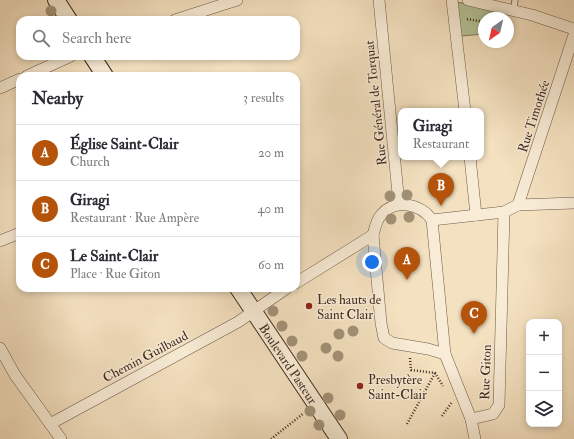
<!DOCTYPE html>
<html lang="en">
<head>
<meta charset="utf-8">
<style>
  body { margin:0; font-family:"IM FELL Double Pica",serif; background:#f2f2f3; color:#2b2b33 }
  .controls { position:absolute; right:12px; bottom:12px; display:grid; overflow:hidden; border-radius:8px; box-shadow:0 2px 6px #0003 }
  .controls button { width:36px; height:36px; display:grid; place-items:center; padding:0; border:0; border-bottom:1px solid #e1e1e2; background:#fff; color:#2b2b33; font:20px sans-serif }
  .compass { position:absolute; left:478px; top:12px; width:36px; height:36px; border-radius:50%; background:#fff; box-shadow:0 2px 6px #0003; rotate:214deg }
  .you { position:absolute; left:372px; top:262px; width:14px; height:14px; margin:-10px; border:3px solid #fff; border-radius:50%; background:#1a73e8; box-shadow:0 0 0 6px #1a73e833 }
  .badge { display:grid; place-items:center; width:26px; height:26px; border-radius:50%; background:#b45309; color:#fff; font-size:13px; font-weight:700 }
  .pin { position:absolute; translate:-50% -33px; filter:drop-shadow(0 1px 2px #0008) }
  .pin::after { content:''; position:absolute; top:21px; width:14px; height:12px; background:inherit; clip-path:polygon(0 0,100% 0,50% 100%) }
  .popup { position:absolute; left:398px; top:108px; width:86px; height:52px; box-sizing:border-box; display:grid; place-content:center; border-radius:8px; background:#fff; filter:drop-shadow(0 1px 3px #0005); font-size:13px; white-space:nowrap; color:#7c7c81 }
  .popup b { font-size:15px; color:#2b2b33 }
  .popup::after { content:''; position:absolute; left:50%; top:100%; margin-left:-8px; border:8px solid transparent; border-top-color:#fff }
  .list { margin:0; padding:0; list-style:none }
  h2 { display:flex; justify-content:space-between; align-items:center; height:52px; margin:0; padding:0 16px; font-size:17px }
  h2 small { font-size:13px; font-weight:400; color:#7c7c81 }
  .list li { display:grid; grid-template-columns:26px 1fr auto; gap:12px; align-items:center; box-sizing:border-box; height:56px; padding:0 16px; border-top:1px solid #e1e1e2 }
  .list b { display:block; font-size:15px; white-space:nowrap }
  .list p { margin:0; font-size:13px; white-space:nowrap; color:#7c7c81 }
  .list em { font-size:13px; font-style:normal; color:#7c7c81 }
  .icon { flex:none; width:22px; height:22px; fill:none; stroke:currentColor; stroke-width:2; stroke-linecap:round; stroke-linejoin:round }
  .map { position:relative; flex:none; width:574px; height:439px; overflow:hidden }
  .search { position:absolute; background:#fff; box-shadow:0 2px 6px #0003; left:16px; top:16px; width:284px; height:44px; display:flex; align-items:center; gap:10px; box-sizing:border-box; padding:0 14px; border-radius:12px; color:#7c7c81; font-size:15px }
  .panel { position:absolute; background:#fff; box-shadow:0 2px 6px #0003; left:16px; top:72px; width:284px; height:220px; border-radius:12px }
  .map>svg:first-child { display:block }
</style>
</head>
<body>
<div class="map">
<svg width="574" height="439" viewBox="0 0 574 439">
  <rect width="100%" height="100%" fill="#f4e1c0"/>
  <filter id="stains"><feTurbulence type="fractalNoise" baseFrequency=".005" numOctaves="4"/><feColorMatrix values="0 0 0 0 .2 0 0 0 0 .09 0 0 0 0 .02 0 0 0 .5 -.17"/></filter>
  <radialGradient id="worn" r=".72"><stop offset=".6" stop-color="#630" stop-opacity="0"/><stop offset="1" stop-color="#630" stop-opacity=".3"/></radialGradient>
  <polygon fill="#b5c497" stroke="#7b785c" points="457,2 506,13 505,18 484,18 484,34 461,36"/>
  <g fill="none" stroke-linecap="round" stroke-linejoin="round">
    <g stroke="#6e5849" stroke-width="7">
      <polyline id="lane" points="514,10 515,0"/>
    </g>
    <g stroke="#6e5849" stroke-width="12">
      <g id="street">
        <polyline points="379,0 399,204"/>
        <polyline points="452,0 465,111"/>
        <polyline points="468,0 532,15 574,29"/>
        <polyline points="175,20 237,0"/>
        <polyline points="27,76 71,56"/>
        <polyline points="0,88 20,79"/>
        <polyline points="470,157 476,215"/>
        <polyline points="518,205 574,35"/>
        <path d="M432,220C421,204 395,198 381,215C376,221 375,228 373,235L381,323L384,338L392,343L428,349L445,354"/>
        <polyline points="432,220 445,354 471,419 475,439"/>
        <polyline points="432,220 504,212 518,205 574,203"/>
        <polyline points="0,241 20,233"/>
        <polyline points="296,283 373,235"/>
        <polyline points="0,348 15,375 61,439"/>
        <polyline points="471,419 493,414 499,405 504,212"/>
        <polyline points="50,424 238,322 287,288"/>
      </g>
    </g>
    <g stroke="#412b21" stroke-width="18">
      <g id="secondary">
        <polyline points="56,0 69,20"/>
        <polyline points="92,56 105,76"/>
        <path id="s1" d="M238,288L339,439"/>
      </g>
    </g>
    <g stroke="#412b21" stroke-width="2.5" stroke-dasharray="1 2" stroke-linecap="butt">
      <polyline points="467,19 484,22"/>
      <polyline points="410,358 411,370 435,373 443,386"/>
      <polyline points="442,416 452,402"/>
      <polyline points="407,424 435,373"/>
      <polyline points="271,439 304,413"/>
    </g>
    <use href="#lane" stroke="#f8ecd6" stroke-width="5.5"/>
    <use href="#street" stroke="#f8ecd6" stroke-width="11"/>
    <use href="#secondary" stroke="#f8ecd6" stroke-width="16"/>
  </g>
  <g fill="#a29278">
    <circle cx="51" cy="11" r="5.5"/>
    <circle cx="407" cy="195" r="5.5"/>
    <circle cx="390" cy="196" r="5.5"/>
    <circle cx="409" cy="217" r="5.5"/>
    <circle cx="391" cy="219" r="5.5"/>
    <circle cx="273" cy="311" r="5.5"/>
    <circle cx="282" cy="326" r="5.5"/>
    <circle cx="353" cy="331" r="5.5"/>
    <circle cx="339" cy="334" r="5.5"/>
    <circle cx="292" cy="341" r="5.5"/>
    <circle cx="326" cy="348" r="5.5"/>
    <circle cx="302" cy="356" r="5.5"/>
    <circle cx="338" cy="356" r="5.5"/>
    <circle cx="328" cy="398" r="5.5"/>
    <circle cx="310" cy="411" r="5.5"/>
    <circle cx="340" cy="415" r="5.5"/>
    <circle cx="319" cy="425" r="5.5"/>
  </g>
  <g fill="#8f2418" stroke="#f8ecd6" stroke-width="1.5">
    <circle cx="309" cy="306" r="4"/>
    <circle cx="360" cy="386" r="4"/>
  </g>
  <g text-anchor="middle" stroke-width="3" stroke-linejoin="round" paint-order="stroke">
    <g font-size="13" fill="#412b21" stroke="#f8ecd6">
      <text transform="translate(375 103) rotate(-96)" y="5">Rue Général de Torquat</text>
      <text transform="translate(533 116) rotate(-72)" y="5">Rue Timothée</text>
      <text transform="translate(145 356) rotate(-28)" y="5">Chemin Guilbaud</text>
      <text dy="5" stroke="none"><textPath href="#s1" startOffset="91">Boulevard Pasteur</textPath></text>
      <text transform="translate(485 372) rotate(-88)" y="5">Rue Giton</text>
    </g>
    <g font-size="13" fill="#412b21" stroke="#f8ecd6" text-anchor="start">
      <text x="317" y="304">Les hauts de<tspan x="317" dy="15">Saint Clair</tspan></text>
      <text x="368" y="384">Presbytère<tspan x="368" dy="15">Saint-Clair</tspan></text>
    </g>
  </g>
  <rect width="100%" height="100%" filter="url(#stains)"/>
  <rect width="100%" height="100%" fill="url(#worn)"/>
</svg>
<div class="controls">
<button>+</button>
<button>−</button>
<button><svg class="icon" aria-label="layers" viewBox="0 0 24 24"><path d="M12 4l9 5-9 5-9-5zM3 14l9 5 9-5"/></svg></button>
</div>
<svg class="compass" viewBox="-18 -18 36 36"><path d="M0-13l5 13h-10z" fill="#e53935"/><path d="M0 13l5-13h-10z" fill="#7c7c81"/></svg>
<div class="you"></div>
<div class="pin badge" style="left:407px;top:280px">A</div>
<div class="pin badge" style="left:441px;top:206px">B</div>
<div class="popup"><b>Giragi</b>Restaurant</div>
<div class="pin badge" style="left:474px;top:334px">C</div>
<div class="search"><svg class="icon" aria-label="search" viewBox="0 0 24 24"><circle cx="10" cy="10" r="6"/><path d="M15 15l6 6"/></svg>Search here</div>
<section class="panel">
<h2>Nearby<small>3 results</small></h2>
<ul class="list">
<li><span class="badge">A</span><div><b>Église Saint-Clair</b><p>Church</p></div><em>20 m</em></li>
<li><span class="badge">B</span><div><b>Giragi</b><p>Restaurant · Rue Ampère</p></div><em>40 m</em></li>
<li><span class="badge">C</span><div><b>Le Saint-Clair</b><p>Place · Rue Giton</p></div><em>60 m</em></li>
</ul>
</section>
</div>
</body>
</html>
